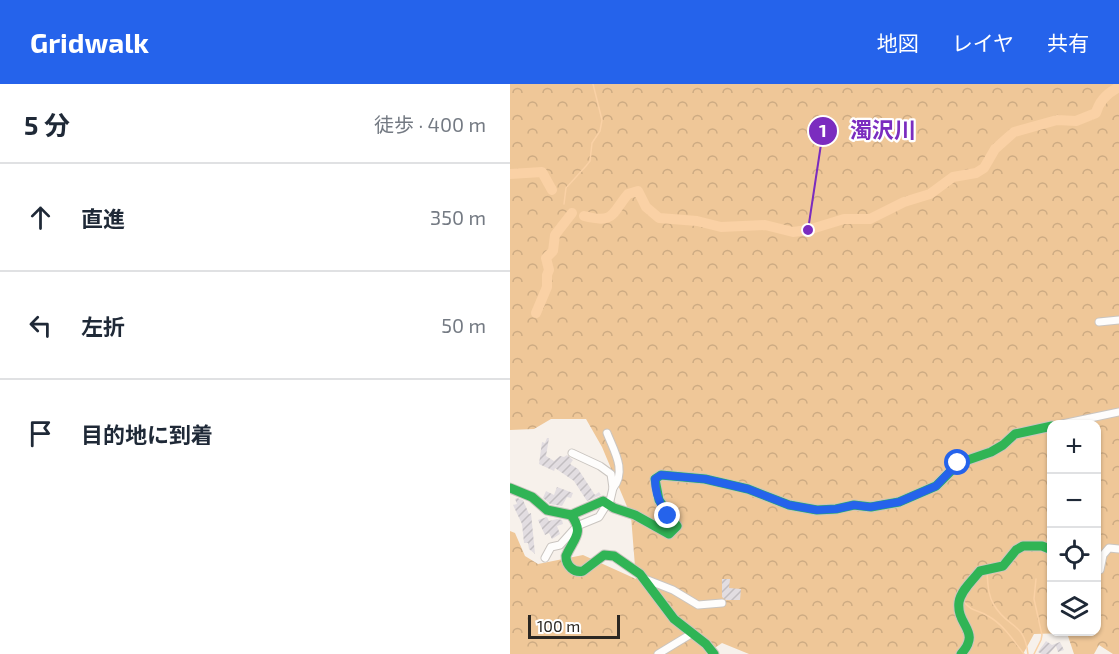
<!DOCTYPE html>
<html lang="ja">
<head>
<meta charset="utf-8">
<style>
  body { margin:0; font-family:"Exo 2","Noto Sans JP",sans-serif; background:#f2f2f3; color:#1f2937 }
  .controls { position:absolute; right:18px; bottom:18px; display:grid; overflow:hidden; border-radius:12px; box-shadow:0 2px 4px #0004 }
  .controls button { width:54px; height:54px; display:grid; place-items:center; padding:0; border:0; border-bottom:2px solid #e0e1e3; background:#fff; color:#1f2937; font:30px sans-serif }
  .scale { position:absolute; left:18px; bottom:15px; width:92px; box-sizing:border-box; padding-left:6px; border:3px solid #2b2722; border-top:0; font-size:16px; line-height:21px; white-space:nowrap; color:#2b2722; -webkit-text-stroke:4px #fff; paint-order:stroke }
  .stop { position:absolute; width:18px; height:18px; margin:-14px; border:4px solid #2563eb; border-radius:50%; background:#fff }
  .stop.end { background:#2563eb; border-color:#fff; box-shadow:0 2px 6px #0008 }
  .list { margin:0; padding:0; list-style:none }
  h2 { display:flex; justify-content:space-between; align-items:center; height:78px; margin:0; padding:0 24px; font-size:26px }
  h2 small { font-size:20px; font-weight:400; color:#747a83 }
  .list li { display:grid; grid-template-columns:39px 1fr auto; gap:18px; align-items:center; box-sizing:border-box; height:108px; padding:0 24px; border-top:2px solid #e0e1e3 }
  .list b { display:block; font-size:22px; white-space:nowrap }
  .list em { font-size:20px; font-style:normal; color:#747a83 }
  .icon { flex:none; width:33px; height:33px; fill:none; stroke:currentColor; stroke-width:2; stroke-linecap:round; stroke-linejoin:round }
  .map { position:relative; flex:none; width:609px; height:570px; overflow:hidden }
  header { display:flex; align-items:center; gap:36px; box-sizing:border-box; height:84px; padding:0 30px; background:#2563eb; color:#fff }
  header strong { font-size:28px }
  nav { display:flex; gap:33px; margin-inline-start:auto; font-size:21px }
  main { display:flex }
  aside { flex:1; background:#fff }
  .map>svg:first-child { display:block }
</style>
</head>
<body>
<header>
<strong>Gridwalk</strong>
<nav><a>地図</a><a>レイヤ</a><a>共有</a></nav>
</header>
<main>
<aside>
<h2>5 分<small>徒歩 · 400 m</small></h2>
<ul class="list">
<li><svg class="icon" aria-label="ahead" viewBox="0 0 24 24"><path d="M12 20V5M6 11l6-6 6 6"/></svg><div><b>直進</b></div><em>350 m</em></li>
<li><svg class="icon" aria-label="left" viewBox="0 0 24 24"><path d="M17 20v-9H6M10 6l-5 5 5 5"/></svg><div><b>左折</b></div><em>50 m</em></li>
<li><svg class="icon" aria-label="arrive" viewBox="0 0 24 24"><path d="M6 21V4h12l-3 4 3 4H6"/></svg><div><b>目的地に到着</b></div></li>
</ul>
</aside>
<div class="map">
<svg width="609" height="570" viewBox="0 0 609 570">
  <defs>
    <pattern id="forest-crowns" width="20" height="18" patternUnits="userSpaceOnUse" patternTransform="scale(1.5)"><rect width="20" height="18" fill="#efc798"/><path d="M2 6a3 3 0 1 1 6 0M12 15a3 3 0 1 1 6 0" fill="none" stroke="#cdab83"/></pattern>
    <pattern id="building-hatch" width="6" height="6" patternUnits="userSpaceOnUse" patternTransform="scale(1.5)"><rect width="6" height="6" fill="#e2dde1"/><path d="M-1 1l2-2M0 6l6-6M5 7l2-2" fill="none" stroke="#c2bec1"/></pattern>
  </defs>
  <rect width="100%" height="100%" fill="#f7f1eb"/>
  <path fill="url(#forest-crowns)" fill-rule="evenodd" d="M0,0H609V570H603L589,561L584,570H564L557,549L524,550L513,570H239L212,559L196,570H0V447L5,449L15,472L28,480L73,471L126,495L121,432L92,363L76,335H41L24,345L0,346ZM542,340H586V548H542Z"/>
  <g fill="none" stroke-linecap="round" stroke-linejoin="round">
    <g stroke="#fad1a5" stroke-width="1.5">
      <polyline points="54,120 56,104 76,82 80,77 82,59 90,47 92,36 83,0"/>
      <path d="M477,489C478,500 478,512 484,521C498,545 514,537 518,570"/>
      <path d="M454,518C463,529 468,525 478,532C493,540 504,557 514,570"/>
      <polyline points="524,570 531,556 532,551 524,515 526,495"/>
    </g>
    <g stroke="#fad1a5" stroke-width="10">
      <polyline points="0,90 32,88 42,106"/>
      <path d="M74,132C105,140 101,130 118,110L128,107L136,123L149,134L187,137L211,143L255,141L283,148L298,146L334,135H360L394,118L420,110L443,93L466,89L474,84L485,65L504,48L547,36L566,37L586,29C589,17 597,9 609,3"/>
      <polyline points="26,229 37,203 37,191 39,186 36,174 43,167 45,151 62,129"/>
    </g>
  </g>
  <g fill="url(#building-hatch)">
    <polygon points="37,354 39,354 36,372 44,377 50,372 54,373 57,371 63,376 60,380 68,385 85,411 89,408 91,411 77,417 64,397 45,384 44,387 29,380 32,358 35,359"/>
    <polygon points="47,403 63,409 61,414 57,413 52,422 40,420 33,414 36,407 44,411"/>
    <polygon points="7,414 13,416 19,430 21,429 25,470 19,465 18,459 14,459 12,440 3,421 7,420 5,415"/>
    <polygon points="37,433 39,437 47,435 52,436 53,440 47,442 50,450 42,455 39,449 35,451 28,436"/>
    <polygon points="212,495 220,495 219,504 231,505 230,516 216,516 212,513"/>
    <polygon points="536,557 542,561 550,558 554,566 548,568 546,562 539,570 532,570 528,568"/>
  </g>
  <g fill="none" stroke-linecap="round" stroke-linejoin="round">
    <g stroke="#cac5c0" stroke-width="9">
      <g id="street">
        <polyline points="589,238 609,236"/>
        <polyline points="552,340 609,328"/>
        <path d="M97,349C104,367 117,387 103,404"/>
        <polyline points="62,369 90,382 101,390 103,404 99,421"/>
        <polyline points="35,474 41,463 50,461 67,442 89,433 97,420"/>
        <polyline points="586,487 590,486 593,471 599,464 609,465"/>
        <polyline points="135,495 163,506 188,521 212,519"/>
        <polyline points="148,570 181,550"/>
      </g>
    </g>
    <g stroke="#cac5c0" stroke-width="11">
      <g id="fast">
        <polyline points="0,404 22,413 37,426 61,431 93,417 104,424 125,431 159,450 167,442 149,416 145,395 151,391 195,395 238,405 279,421 307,426 326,425 344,421 361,423 389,418 426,402 449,379 481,368 493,361 505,350 542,342"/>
        <path d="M61,431C75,449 63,455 56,472C56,482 64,489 73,487L94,471L104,472L130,490L164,535L196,560L204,570"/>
        <path d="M451,570C472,547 446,542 449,518C451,506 463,496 470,487L493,482L506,466L513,462H532L542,466"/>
      </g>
    </g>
    <use href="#street" stroke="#fefdfc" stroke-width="7"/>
    <use href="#fast" stroke="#30b455" stroke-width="9"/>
  </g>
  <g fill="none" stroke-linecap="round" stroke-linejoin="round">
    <path stroke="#2563eb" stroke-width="8" d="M158,432C150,421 145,410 145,395L151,391L195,395L238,405L279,421L307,426L326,425L344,421L360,423L389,418L426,402L448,379"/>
  </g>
  <path fill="none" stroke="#7b2cbf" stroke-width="2" d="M298 146L313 47"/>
  <g fill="#7b2cbf" stroke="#fff" stroke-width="2">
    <circle cx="298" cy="146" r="6"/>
    <circle cx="313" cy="47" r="15"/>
  </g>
  <g font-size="18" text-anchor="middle" font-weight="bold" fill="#fff">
    <text x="313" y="53">1</text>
  </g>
  <g font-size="22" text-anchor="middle" font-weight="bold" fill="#7b2cbf" stroke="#fff" stroke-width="4.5" stroke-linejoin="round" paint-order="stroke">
    <text x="373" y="54">濁沢川</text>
  </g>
</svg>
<div class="controls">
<button>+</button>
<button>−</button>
<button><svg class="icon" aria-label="locate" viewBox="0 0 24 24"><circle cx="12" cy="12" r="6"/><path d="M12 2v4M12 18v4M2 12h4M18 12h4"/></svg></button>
<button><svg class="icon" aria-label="layers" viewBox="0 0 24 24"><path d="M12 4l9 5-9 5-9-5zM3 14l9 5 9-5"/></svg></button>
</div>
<div class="scale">100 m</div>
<div class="stop" style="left:448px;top:379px"></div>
<div class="stop end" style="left:158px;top:432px"></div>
</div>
</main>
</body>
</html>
